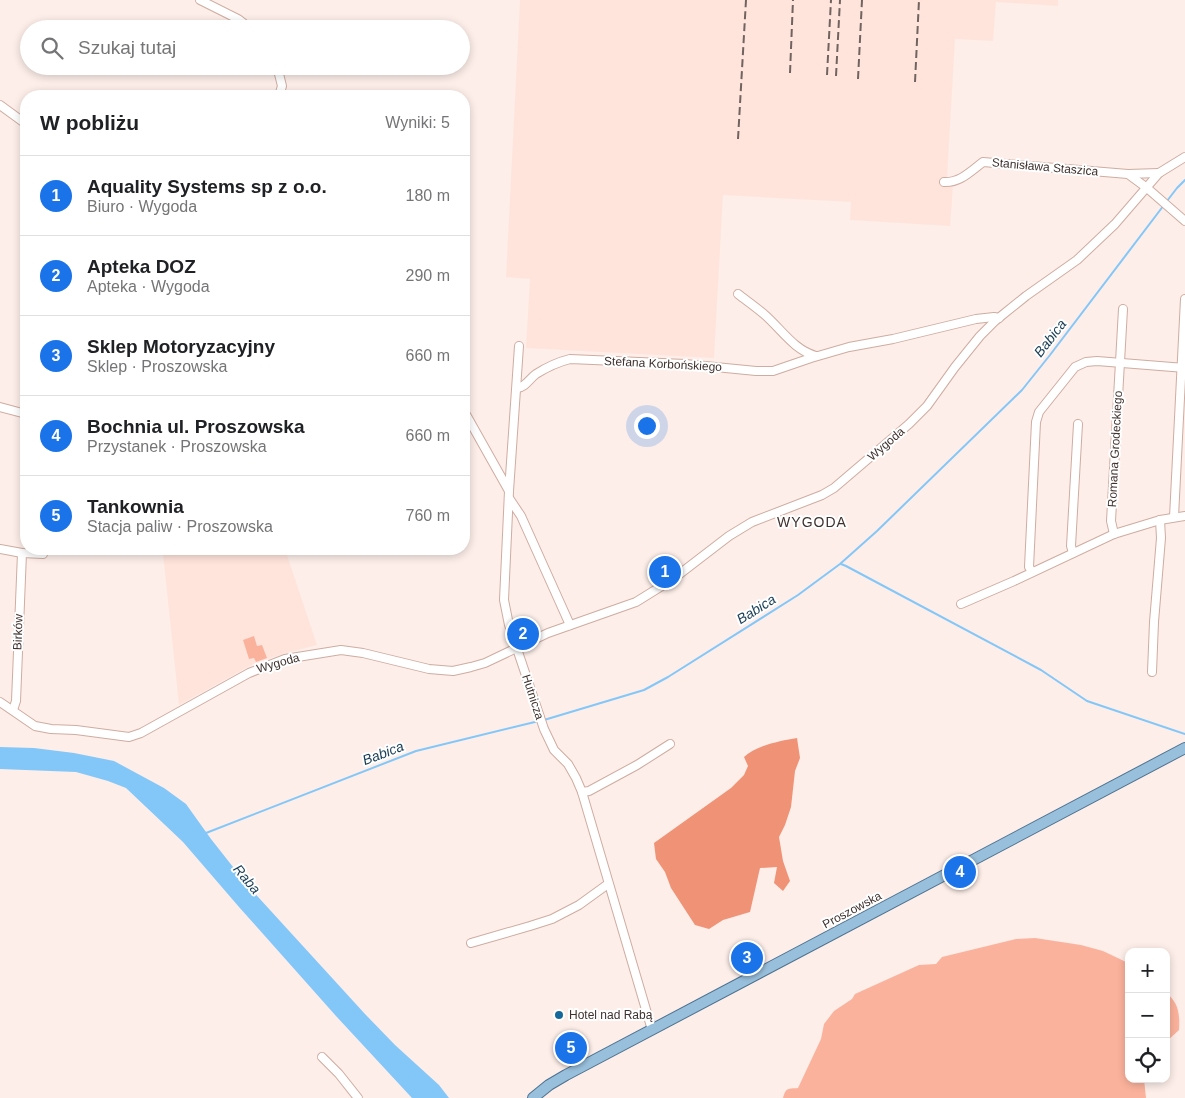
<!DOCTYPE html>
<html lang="pl">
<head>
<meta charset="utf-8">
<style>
  body { margin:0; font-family:Arial,sans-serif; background:#f6f6f6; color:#202124 }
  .controls { position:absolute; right:15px; bottom:15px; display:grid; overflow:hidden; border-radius:10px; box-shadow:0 2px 8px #0003 }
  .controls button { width:45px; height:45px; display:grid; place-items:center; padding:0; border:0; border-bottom:1px solid #e0e0e0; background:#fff; color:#202124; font:25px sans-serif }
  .you { position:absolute; left:646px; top:425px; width:18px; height:18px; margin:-12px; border:4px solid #fff; border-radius:50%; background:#1a73e8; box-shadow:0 0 0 8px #1a73e833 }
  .badge { display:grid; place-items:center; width:32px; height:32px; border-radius:50%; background:#1a73e8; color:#fff; font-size:16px; font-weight:700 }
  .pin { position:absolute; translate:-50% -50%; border:2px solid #fff; box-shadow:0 1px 5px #0006 }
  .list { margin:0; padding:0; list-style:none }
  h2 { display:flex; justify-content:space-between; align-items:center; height:65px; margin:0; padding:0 20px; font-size:21px }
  h2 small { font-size:16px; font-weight:400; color:#757577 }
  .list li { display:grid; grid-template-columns:32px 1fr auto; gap:15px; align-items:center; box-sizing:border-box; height:80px; padding:0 20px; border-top:1px solid #e0e0e0 }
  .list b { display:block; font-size:19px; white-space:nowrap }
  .list p { margin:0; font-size:16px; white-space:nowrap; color:#757577 }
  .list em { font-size:16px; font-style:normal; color:#757577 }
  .icon { flex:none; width:28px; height:28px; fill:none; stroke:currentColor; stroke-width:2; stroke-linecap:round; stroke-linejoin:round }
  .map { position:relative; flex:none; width:1185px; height:1098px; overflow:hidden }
  .search { position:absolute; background:#fff; box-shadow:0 2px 8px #0003; left:20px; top:20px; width:450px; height:55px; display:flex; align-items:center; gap:12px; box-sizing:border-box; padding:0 18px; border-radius:28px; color:#757577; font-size:19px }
  .panel { position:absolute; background:#fff; box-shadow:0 2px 8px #0003; left:20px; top:90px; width:450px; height:465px; border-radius:20px }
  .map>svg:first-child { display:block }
</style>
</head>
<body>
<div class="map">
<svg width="1185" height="1098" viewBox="0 0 1185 1098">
  <rect width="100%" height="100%" fill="#fdeee9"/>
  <g fill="#ffe4db">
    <polygon points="520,0 1058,0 1058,6 996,2 993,41 955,39 947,178 945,178 944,182 945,186 953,186 950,226 850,220 851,202 723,195 714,358 526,348 530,279 506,277"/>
    <polygon points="178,549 285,549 317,645 282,654 255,663 179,705 163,554"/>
  </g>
  <g fill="#fbb29c">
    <polygon points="254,636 257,646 262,645 267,658 256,662 254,658 249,659 243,640"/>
    <path d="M1035,938L1081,945L1103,951L1124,961L1129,964V1079H1144L1146,1098H783C786,1087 788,1089 798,1088L821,1039L824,1024L834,1011L852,999L855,994L919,965L936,964L942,957L1016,939Z"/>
    <path d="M1166,993C1179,1002 1180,1016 1179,1030L1166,1042Z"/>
  </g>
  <path fill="#f09275" d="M797,738L800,758L795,771L791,807L785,825L779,837L783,861L790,881L783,891L774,883L777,867L760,868L750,912L723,920L709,929L695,925L671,888L665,872L656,859L654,843L731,788L744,775L748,766L744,757C757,745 780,741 797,738Z"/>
  <polygon fill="#83c7f8" points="0,747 34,748 74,753 114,761 164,788 186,804 211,839 248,886 365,1014 395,1045 439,1085 449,1098 412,1098 336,1016 239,907 183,842 126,788 108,781 76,772 0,769"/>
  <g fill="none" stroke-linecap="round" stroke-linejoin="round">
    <g stroke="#83c7f8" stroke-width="2">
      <polyline points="1167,201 1177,188 1185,180"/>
      <polyline points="841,564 846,566 1041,670 1087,701 1185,734"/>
      <polyline points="544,720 644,690 668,677 798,595 840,564 877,531 1022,390 1050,355 1164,205"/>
      <polyline points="206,833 416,751 539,721"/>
    </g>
    <g stroke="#cfaca1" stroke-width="10">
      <g id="minor">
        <polyline points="200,0 238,19 251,29"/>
        <polyline points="277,66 282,86 279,96"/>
        <polyline points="0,105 26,124"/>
        <polyline points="1128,174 1159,173"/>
        <path d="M944,182C960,183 971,171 983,162L1128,174L1147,188L1185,221"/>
        <path d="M738,294C747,301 757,308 765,315C782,330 794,350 816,356"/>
        <polyline points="519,346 509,491 504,600 509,625 544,729 554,750 568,764 576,778 582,792 652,1030"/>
        <path d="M517,388C526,387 529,379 536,374C547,367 558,362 570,359L685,364L756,371H773L811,358L849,347L893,339L976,319L994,317L999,318"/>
        <polyline points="0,407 26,414"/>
        <polyline points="464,411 509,491"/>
        <polyline points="509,498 521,516 570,625"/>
        <polyline points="1174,517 1185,299"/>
        <polyline points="1114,534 1111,521 1123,309"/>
        <polyline points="0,549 22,553 43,554"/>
        <polyline points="1073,553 1071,546 1078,424"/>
        <polyline points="1032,572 1029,567 1036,422 1039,412 1075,367 1086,362 1097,361 1185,368"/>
        <polyline points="961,604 1014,581 1114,534 1160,520 1185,516"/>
        <polyline points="1152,672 1154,622 1161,538 1160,520"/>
        <polyline points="0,702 35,726 51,729 76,730 129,737 141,733 249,673 285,659 341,650 363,653 429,669 453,671 471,667 485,663 548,633 636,602 673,579 729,536 752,522 822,495 834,488 909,424 927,406 955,367 980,336 995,321 1026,296 1077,260 1115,224 1159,173 1185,157"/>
        <polyline points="13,710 16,701 22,553"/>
        <polyline points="582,792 589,791 637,765 670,744"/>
        <polyline points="471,943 530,926 552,919 579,905 608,884"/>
        <polyline points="322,1057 339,1074 358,1098"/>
      </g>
    </g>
    <g stroke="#4c728f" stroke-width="12">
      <polyline id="major" points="533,1098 549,1085 566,1075 1185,748"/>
    </g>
    <use href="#minor" stroke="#fff" stroke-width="8"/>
    <use href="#major" stroke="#98bfdc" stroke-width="10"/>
    <g stroke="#71635f" stroke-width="2" stroke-dasharray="8 4" stroke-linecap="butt">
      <polyline points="790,73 793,0"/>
      <polyline points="827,75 831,0"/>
      <polyline points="836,76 840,0"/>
      <polyline points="858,79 862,0"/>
      <polyline points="915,82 919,0"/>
      <polyline points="738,139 746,0"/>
    </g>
  </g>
  <circle fill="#156899" stroke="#fff" stroke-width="2" cx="559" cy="1015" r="5"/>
  <g text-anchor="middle" stroke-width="4" stroke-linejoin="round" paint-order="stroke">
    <g font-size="12" fill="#3f312d" stroke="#fff">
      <text transform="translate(1045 167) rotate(5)" y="4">Stanisława Staszica</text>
      <text transform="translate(663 364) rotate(3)" y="4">Stefana Korbońskiego</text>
      <text transform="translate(886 444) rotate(-41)" y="4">Wygoda</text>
      <text transform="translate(1115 449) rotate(-87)" y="4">Romana Grodeckiego</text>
      <text transform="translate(18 632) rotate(-88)" y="4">Birków</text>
      <text transform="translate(278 663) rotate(-16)" y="4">Wygoda</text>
      <text transform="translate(533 697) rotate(72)" y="4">Hutnicza</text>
      <text transform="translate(852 910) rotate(-28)" y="4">Proszowska</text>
    </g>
    <g font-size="12" fill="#3f312d" stroke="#fff" text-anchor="start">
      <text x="569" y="1019">Hotel nad Rabą</text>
    </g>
    <g font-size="14" font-style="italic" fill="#183d56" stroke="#fff">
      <text transform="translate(1050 338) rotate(-52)" y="5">Babica</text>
      <text transform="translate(756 609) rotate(-32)" y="5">Babica</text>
      <text transform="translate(383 753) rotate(-21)" y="5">Babica</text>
      <text transform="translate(247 879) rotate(50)" y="5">Raba</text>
    </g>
    <g font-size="14" letter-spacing="1" fill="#3f312d" stroke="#fff">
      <text x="812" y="527">WYGODA</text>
    </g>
  </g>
</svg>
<div class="controls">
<button>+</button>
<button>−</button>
<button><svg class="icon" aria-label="locate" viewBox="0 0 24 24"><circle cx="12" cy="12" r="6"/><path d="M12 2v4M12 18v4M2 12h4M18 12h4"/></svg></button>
</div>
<div class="you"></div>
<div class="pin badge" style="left:665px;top:572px">1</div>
<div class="pin badge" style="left:523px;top:634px">2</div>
<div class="pin badge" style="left:747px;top:958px">3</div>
<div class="pin badge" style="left:960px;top:872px">4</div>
<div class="pin badge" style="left:571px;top:1048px">5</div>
<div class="search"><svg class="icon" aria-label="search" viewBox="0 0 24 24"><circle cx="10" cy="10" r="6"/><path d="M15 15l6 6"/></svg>Szukaj tutaj</div>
<section class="panel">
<h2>W pobliżu<small>Wyniki: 5</small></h2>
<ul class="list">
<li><span class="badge">1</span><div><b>Aquality Systems sp z o.o.</b><p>Biuro · Wygoda</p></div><em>180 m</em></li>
<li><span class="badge">2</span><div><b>Apteka DOZ</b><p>Apteka · Wygoda</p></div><em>290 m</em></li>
<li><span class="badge">3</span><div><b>Sklep Motoryzacyjny</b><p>Sklep · Proszowska</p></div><em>660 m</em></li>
<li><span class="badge">4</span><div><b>Bochnia ul. Proszowska</b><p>Przystanek · Proszowska</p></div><em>660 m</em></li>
<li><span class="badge">5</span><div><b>Tankownia</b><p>Stacja paliw · Proszowska</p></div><em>760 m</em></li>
</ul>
</section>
</div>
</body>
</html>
